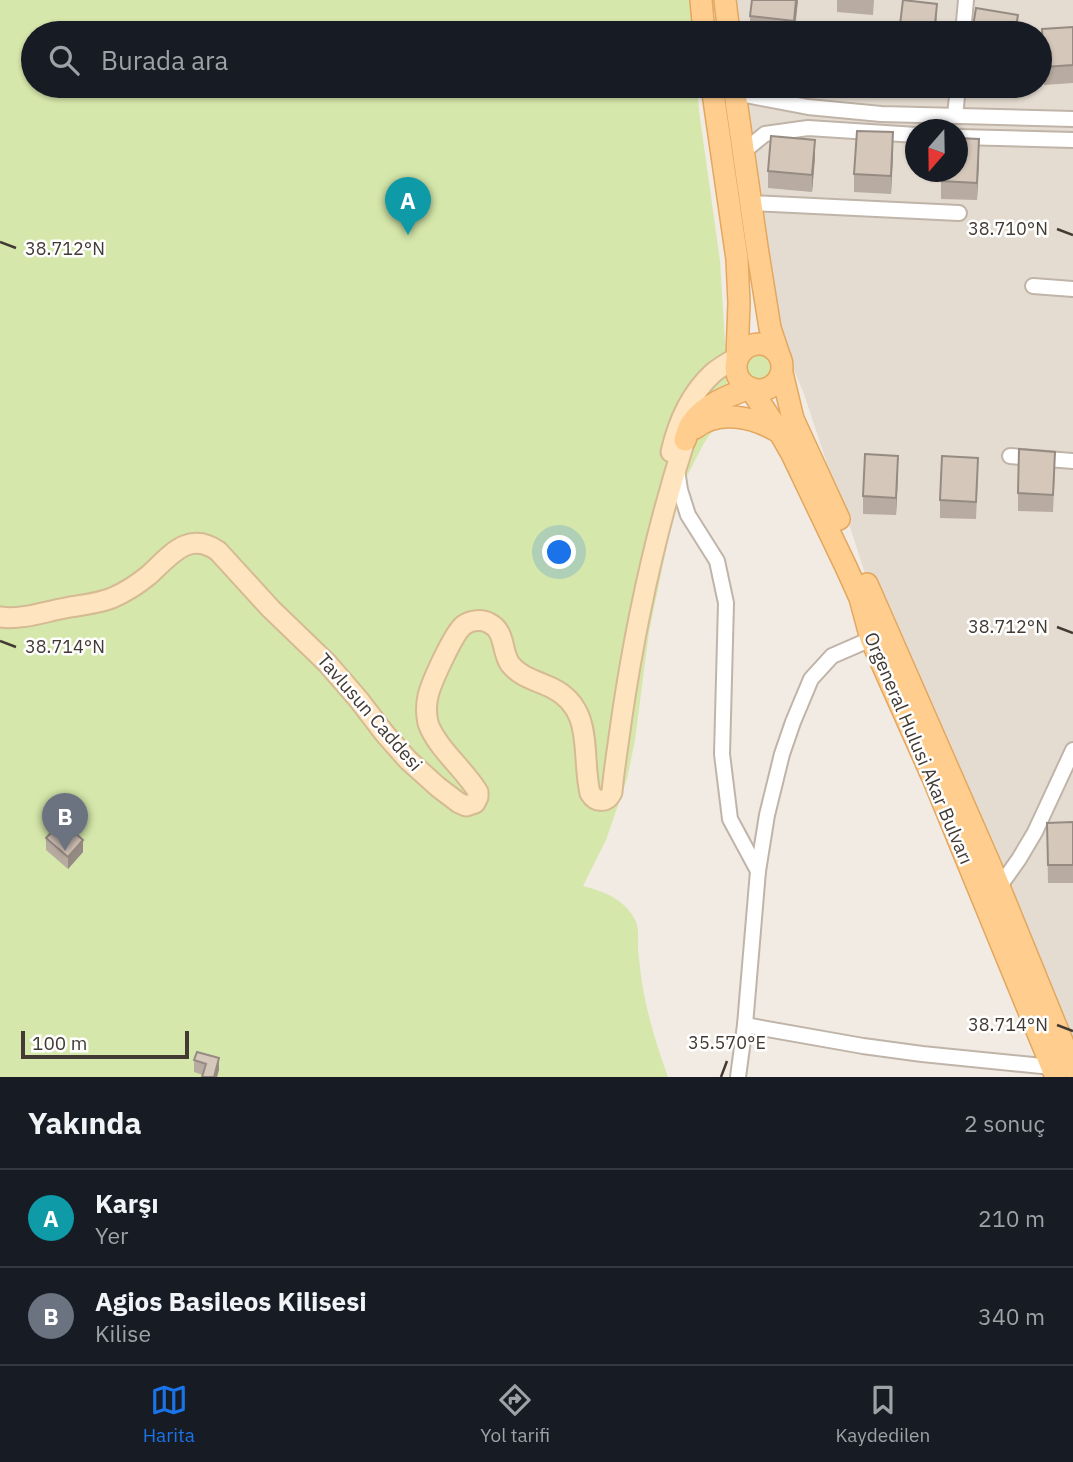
<!DOCTYPE html>
<html lang="tr">
<head>
<meta charset="utf-8">
<style>
  body { margin:0; font-family:"IBM Plex Sans",sans-serif; background:#20242c; color:#f1f3f6 }
  .compass { position:absolute; left:905px; top:119px; width:63px; height:63px; border-radius:50%; background:#171b24; box-shadow:0 2px 5px #0004; rotate:200deg }
  .scale { position:absolute; left:21px; bottom:18px; width:168px; box-sizing:border-box; padding-left:7px; border:4px solid #433a33; border-top:0; font-size:19px; line-height:24px; white-space:nowrap; color:#433a33; -webkit-text-stroke:5px #fff; paint-order:stroke }
  .you { position:absolute; left:560px; top:553px; width:24px; height:24px; margin:-18px; border:5px solid #fff; border-radius:50%; background:#1a73e8; box-shadow:0 0 0 10px #1a73e833 }
  .badge { display:grid; place-items:center; width:46px; height:46px; border-radius:50%; background:#1a73e8; color:#fff; font-size:23px; font-weight:700 }
  .pin { position:absolute; translate:-50% -58px; filter:drop-shadow(0 2px 4px #0008) }
  .pin::after { content:''; position:absolute; top:37px; width:24px; height:21px; background:inherit; clip-path:polygon(0 0,100% 0,50% 100%) }
  .list { margin:0; padding:0; list-style:none }
  h2 { display:flex; justify-content:space-between; align-items:center; height:91px; margin:0; padding:0 28px; font-size:30px }
  h2 small { font-size:23px; font-weight:400; color:#9ea1a6 }
  .list li { display:grid; grid-template-columns:46px 1fr auto; gap:21px; align-items:center; box-sizing:border-box; height:98px; padding:0 28px; border-top:2px solid #363941 }
  .list b { display:block; font-size:26px; white-space:nowrap }
  .list p { margin:0; font-size:23px; white-space:nowrap; color:#9ea1a6 }
  .list em { font-size:23px; font-style:normal; color:#9ea1a6 }
  .icon { flex:none; width:38px; height:38px; fill:none; stroke:currentColor; stroke-width:2; stroke-linecap:round; stroke-linejoin:round }
  .map { position:relative; flex:none; width:1073px; height:1077px; overflow:hidden }
  .search { position:absolute; background:#171b24; box-shadow:0 2px 5px #0004; left:21px; right:21px; top:21px; height:77px; display:flex; align-items:center; gap:18px; box-sizing:border-box; padding:0 24px; border-radius:38px; color:#9ea1a6; font-size:26px }
  .sheet { height:287px; background:#171b24 }
  nav { display:flex; justify-content:space-around; align-items:center; box-sizing:border-box; height:98px; border-top:2px solid #363941; background:#171b24; font-size:19px; color:#9ea1a6 }
  nav a { display:grid; justify-items:center; gap:4px }
  nav .on { color:#1a73e8 }
  .map>svg:first-child { display:block }
</style>
</head>
<body>
<div class="map">
<svg width="1073" height="1077" viewBox="0 0 1073 1077">
  <rect width="100%" height="100%" fill="#f1ebe3"/>
  <path fill="#e5dcd1" fill-rule="evenodd" d="M729,0H1073V1069L924,703L861,649L871,592L851,530L837,494L804,394L793,368L761,254L738,86H1040V33H733ZM916,130H958V172H916Z"/>
  <g fill="#d5e7aa">
    <path d="M0,0H690L693,33H33V86H697L699,111L720,261L730,424L715,427L704,443L686,478L673,516L649,632L635,740L627,779L606,840L583,886C603,891 627,900 636,922C639,929 638,940 638,949C639,958 640,967 641,976C646,1011 656,1044 668,1077H0Z"/>
    <circle cx="758" cy="367" r="18"/>
  </g>
  <g fill="none" stroke-linecap="round" stroke-linejoin="round">
    <g stroke="#c0b4a8" stroke-width="18">
      <g id="street">
        <polyline points="963,33 966,0"/>
        <polyline points="735,93 808,107 881,114 1073,119"/>
        <polyline points="955,116 958,86"/>
        <polyline points="958,137 1073,140"/>
        <polyline points="743,152 765,134 808,128 916,135"/>
        <polyline points="750,203 959,213"/>
        <polyline points="1033,286 1073,289"/>
        <polyline points="1010,456 1073,461"/>
        <polyline points="677,470 680,490 688,515 717,561 726,603 722,754 730,819 758,871"/>
        <polyline points="999,887 1019,859 1035,832 1073,750"/>
        <polyline points="745,1025 863,1046 922,1054 1052,1067"/>
        <polyline points="738,1077 745,1025 758,871 767,815 782,754 793,722 811,679 832,656 871,639"/>
      </g>
    </g>
    <g stroke="#d5ba94" stroke-width="23">
      <g id="secondary">
        <path d="M671,452C678,422 690,394 713,373C720,367 730,362 737,357"/>
        <path d="M0,617C22,620 43,612 65,608C80,605 97,604 112,598C126,592 138,584 149,575C170,556 188,530 218,551L271,609L327,663L359,700L385,734L408,760L438,787L459,803L466,806L475,803L478,797V792C465,770 436,747 428,723C426,714 426,705 428,696C431,683 454,632 464,625C471,620 482,619 489,623C506,631 501,651 510,664C520,677 538,681 552,688C595,709 581,755 590,793C596,803 607,803 612,792C614,769 618,746 621,723C635,626 655,533 685,440"/>
      </g>
    </g>
    <g stroke="#e3a75f" stroke-width="24">
      <g id="primary">
        <polyline points="701,0 704,33"/>
        <polyline points="725,0 729,33"/>
        <polyline points="712,86 737,259 739,303 737,357"/>
        <polyline points="734,86 757,247 770,328 779,355"/>
        <circle cx="759" cy="367" r="23"/>
        <polyline points="782,373 793,419 839,519"/>
        <path d="M695,428C719,409 753,417 777,431"/>
        <path d="M685,440C687,435 688,428 691,424C703,405 730,395 750,388L780,433L792,454L846,567L860,598L871,639L933,778L1056,1077"/>
        <polyline points="867,584 989,862 1073,1068"/>
      </g>
    </g>
    <use href="#street" stroke="#fff" stroke-width="14"/>
    <use href="#secondary" stroke="#ffe5bf" stroke-width="19"/>
    <use href="#primary" stroke="#ffcd8e" stroke-width="21"/>
  </g>
  <g fill="#b8aba1">
    <polygon points="798,0 795,33 750,33 750,16"/>
    <polygon points="837,0 874,0 873,15 837,12"/>
    <polygon points="1073,27 1073,83 1044,85 1042,29"/>
    <polygon points="893,150 891,194 854,192 854,174"/>
    <polygon points="815,157 812,192 768,188 768,171"/>
    <polygon points="979,157 977,200 941,199 941,172"/>
    <polygon points="1055,469 1053,512 1018,511 1018,493"/>
    <polygon points="898,473 896,515 863,514 863,496"/>
    <polygon points="978,476 976,519 940,518 940,500"/>
    <polygon points="1073,822 1073,883 1048,883 1047,823"/>
    <polygon points="46,838 83,852 68,869 46,850"/>
    <polygon points="197,1052 219,1070 203,1075 194,1072 194,1060"/>
  </g>
  <g fill="#968b83">
    <polygon points="796,0 798,0 794,33 794,21"/>
    <polygon points="937,4 936,33 934,33"/>
    <polygon points="893,132 893,150 891,194 891,176"/>
    <polygon points="979,139 979,157 977,200 977,183"/>
    <polygon points="815,140 815,157 812,192 812,175"/>
    <polygon points="898,456 898,473 896,515 896,498"/>
    <polygon points="83,840 83,852 68,869 68,857"/>
    <polygon points="219,1058 219,1070 217,1077 214,1077"/>
  </g>
  <g fill="#d6c7bb" stroke="#968b83" stroke-width="2">
    <polygon points="752,0 796,0 794,21 750,16"/>
    <polygon points="903,0 937,4 934,33 899,33"/>
    <polygon points="976,8 1018,15 1015,33 972,33"/>
    <polygon points="1073,27 1073,65 1044,67 1042,29"/>
    <polygon points="857,131 893,132 891,176 854,174"/>
    <polygon points="771,136 815,140 812,175 768,171"/>
    <polygon points="957,138 979,139 977,183 941,181 941,172 957,172"/>
    <polygon points="1019,449 1055,452 1053,495 1018,493"/>
    <polygon points="865,454 898,456 896,498 863,496"/>
    <polygon points="942,456 978,458 976,502 940,500"/>
    <polygon points="62,821 83,840 68,857 46,838"/>
    <polygon points="1073,822 1073,865 1048,865 1047,823"/>
    <polygon points="197,1052 219,1058 214,1077 202,1077 206,1064 194,1060"/>
  </g>
  <path fill="none" stroke="#433a33" stroke-width="2.5" d="M1057,229L1073,235M0,242L16,248M1057,627L1073,633M0,641L16,647M1057,1025L1073,1031M721,1077L727,1061"/>
  <g text-anchor="middle" stroke-width="5" stroke-linejoin="round" paint-order="stroke">
    <g font-size="19" fill="#433a33" stroke="#fff">
      <text transform="translate(370 712) rotate(49)" y="7">Tavlusun Caddesi</text>
      <text transform="translate(919 748) rotate(67)" y="7">Orgeneral Hulusi Akar Bulvarı</text>
    </g>
  </g>
  <g font-size="18" text-anchor="middle" fill="#433a33" stroke="#fff" stroke-width="5" stroke-linejoin="round" paint-order="stroke">
    <text x="1008" y="235">38.710°N</text>
    <text x="65" y="255">38.712°N</text>
    <text x="1008" y="633">38.712°N</text>
    <text x="65" y="653">38.714°N</text>
    <text x="1008" y="1031">38.714°N</text>
    <text x="727" y="1049">35.570°E</text>
  </g>
</svg>
<svg class="compass" viewBox="-18 -18 36 36"><path d="M0-13l5 13h-10z" fill="#e53935"/><path d="M0 13l5-13h-10z" fill="#9ea1a6"/></svg>
<div class="scale">100 m</div>
<div class="you"></div>
<div class="pin badge" style="left:408px;top:235px;background:#0f9aa8">A</div>
<div class="pin badge" style="left:65px;top:851px;background:#6b7280">B</div>
<div class="search"><svg class="icon" aria-label="search" viewBox="0 0 24 24"><circle cx="10" cy="10" r="6"/><path d="M15 15l6 6"/></svg>Burada ara</div>
</div>
<section class="sheet">
<h2>Yakında<small>2 sonuç</small></h2>
<ul class="list">
<li><span class="badge" style="background:#0f9aa8">A</span><div><b>Karşı</b><p>Yer</p></div><em>210 m</em></li>
<li><span class="badge" style="background:#6b7280">B</span><div><b>Agios Basileos Kilisesi</b><p>Kilise</p></div><em>340 m</em></li>
</ul>
</section>
<nav>
<a class="on"><svg class="icon" aria-label="map" viewBox="0 0 24 24"><path d="M3 6l6-2 6 2 6-2v14l-6 2-6-2-6 2zM9 4v14M15 6v14"/></svg>Harita</a>
<a><svg class="icon" aria-label="directions" viewBox="0 0 24 24"><path d="M12 3l9 9-9 9-9-9zM9 14v-3h6M13 9l2 2-2 2"/></svg>Yol tarifi</a>
<a><svg class="icon" aria-label="saved" viewBox="0 0 24 24"><path d="M7 4h10v16l-5-4-5 4z"/></svg>Kaydedilen</a>
</nav>
</body>
</html>
